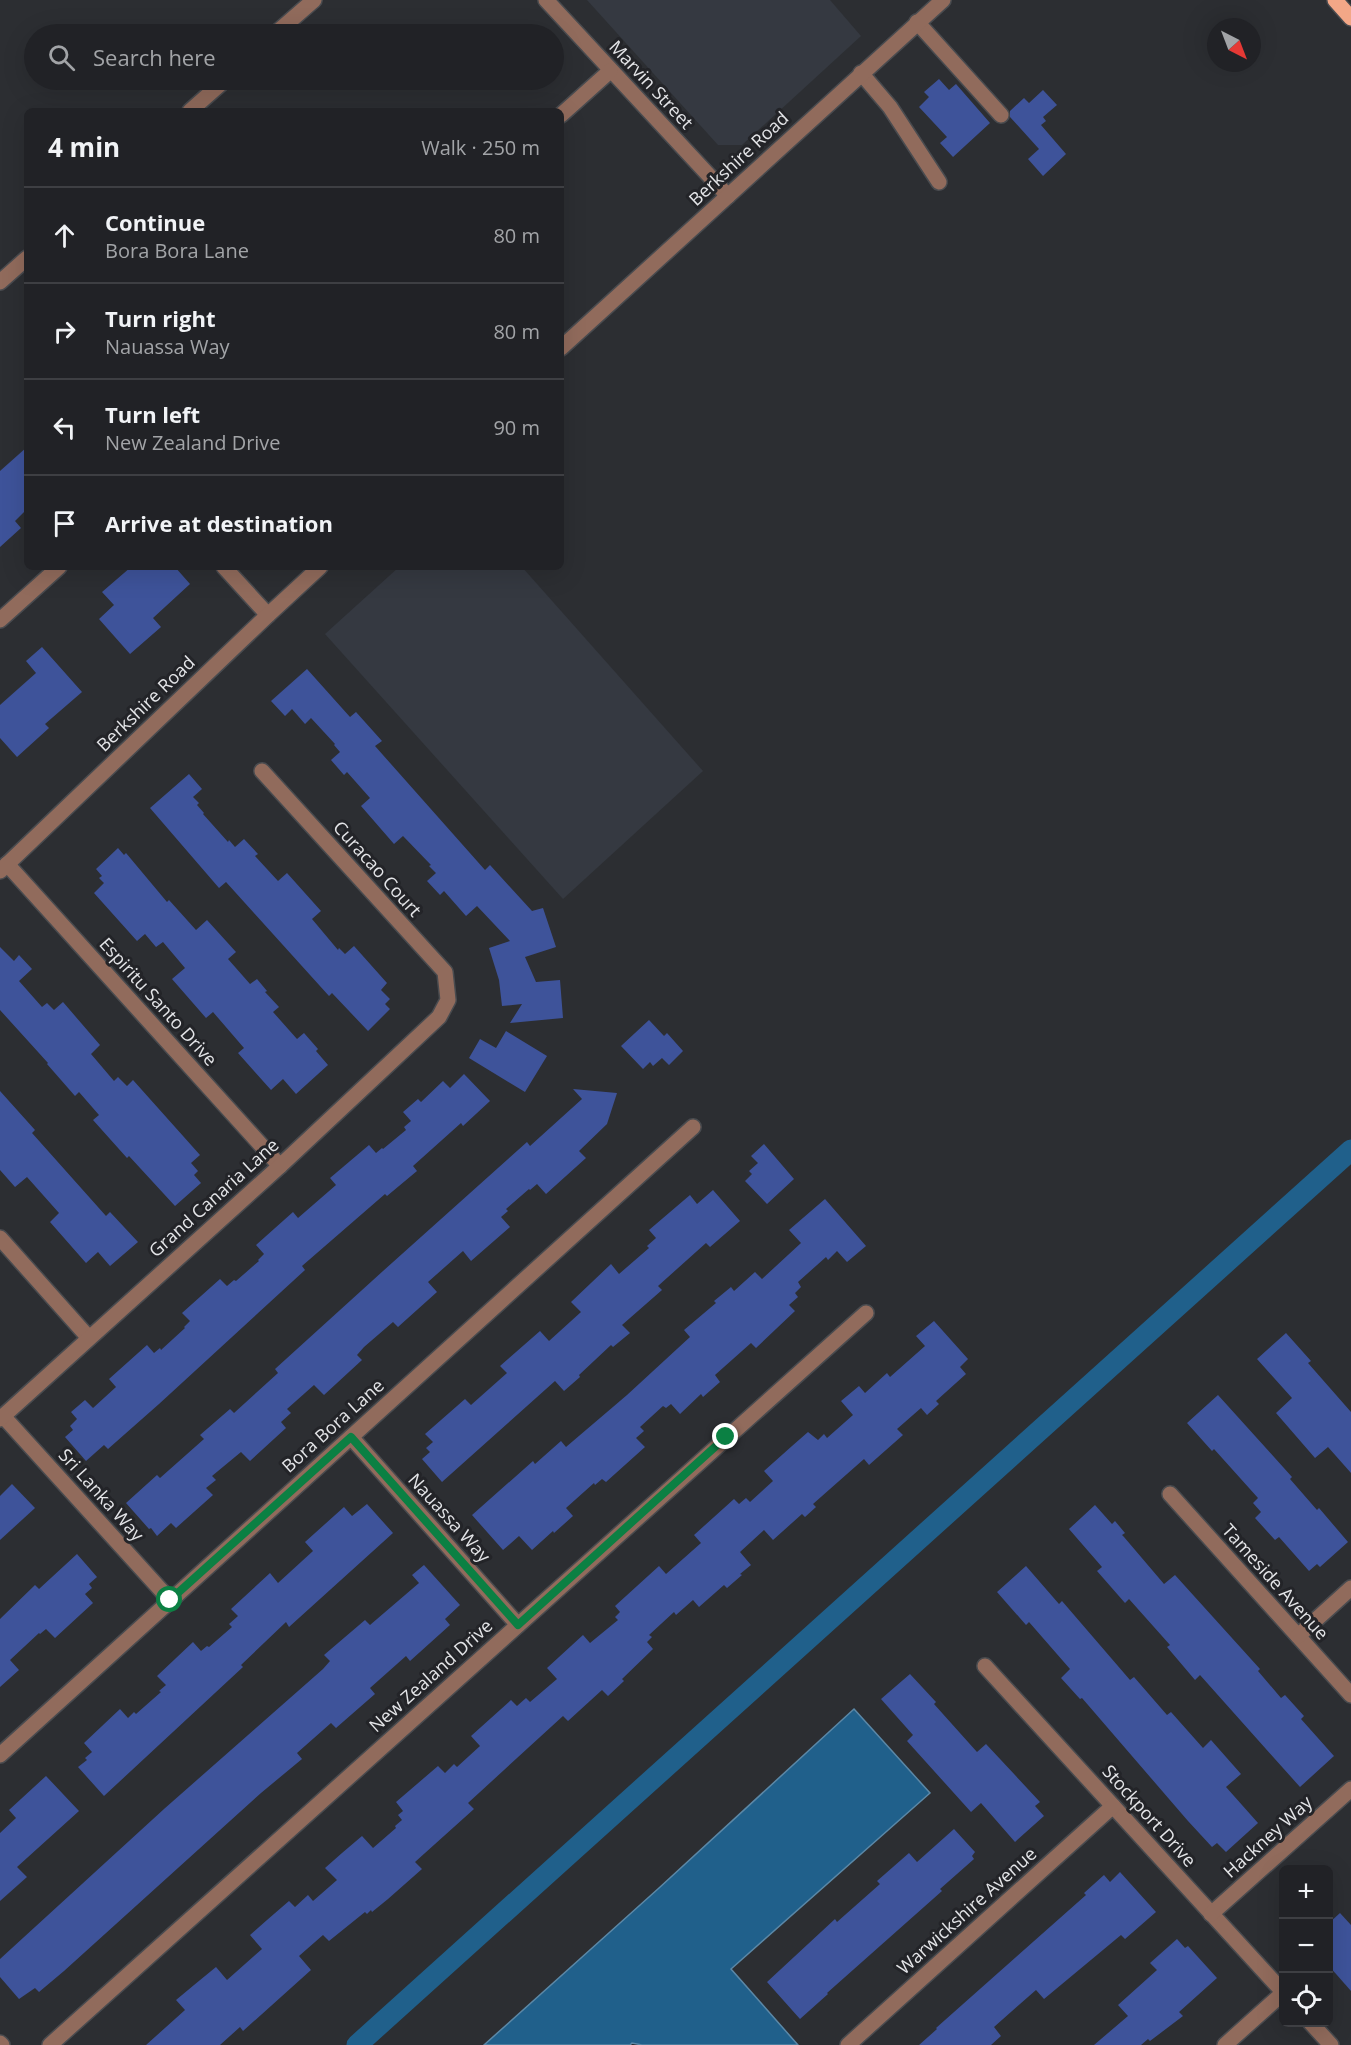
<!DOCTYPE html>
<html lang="en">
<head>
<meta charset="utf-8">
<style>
  body { margin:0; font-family:"Open Sans",sans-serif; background:#2d2f32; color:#f1f3f6 }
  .controls { position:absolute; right:18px; bottom:18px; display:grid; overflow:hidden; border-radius:9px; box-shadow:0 6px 24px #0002 }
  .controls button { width:54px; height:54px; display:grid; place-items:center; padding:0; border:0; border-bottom:2px solid #3e3f43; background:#212226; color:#f1f3f6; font:30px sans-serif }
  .compass { position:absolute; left:1207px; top:18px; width:54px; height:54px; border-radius:50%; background:#212226; box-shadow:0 6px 24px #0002; rotate:138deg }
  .stop { position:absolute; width:18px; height:18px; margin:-14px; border:4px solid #0b8043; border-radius:50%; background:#fff }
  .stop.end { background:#0b8043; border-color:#fff; box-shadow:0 2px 6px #0008 }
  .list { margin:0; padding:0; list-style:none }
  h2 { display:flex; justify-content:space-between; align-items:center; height:78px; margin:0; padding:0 24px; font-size:26px }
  h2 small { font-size:20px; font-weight:400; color:#a2a4a7 }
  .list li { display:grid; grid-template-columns:39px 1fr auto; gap:18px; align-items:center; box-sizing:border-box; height:96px; padding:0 24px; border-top:2px solid #3e3f43 }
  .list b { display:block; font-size:22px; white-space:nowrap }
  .list p { margin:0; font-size:20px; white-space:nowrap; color:#a2a4a7 }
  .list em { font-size:20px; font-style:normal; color:#a2a4a7 }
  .icon { flex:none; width:33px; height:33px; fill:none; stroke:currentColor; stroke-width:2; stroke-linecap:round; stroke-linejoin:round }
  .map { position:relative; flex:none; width:1351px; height:2045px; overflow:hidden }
  .search { position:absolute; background:#212226; box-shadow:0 6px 24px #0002; left:24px; top:24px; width:540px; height:66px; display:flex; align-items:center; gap:15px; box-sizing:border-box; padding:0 21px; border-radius:33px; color:#a2a4a7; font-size:22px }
  .panel { position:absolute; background:#212226; box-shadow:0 6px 24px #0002; left:24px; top:108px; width:540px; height:462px; border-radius:9px }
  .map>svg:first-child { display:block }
</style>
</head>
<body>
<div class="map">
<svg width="1351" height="2045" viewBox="0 0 1351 2045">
  <rect width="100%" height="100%" fill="#2c2e32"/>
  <g fill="#353941">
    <polygon points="587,0 830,0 861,36 742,145 718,145"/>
    <polygon points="399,567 522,567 703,771 563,899 325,634"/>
  </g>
  <polygon fill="#20608b" stroke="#5b88a7" stroke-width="1.5" points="854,1709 930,1793 731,1969 798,2045 642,2045 632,2043 630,2045 484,2045 659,1888"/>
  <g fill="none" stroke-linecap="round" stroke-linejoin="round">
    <polyline stroke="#20608b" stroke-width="21" points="357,2045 1351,1150"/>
  </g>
  <g fill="#3e539a">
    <polygon points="939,79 949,90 956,84 990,123 953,157 940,143 947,137 919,107 929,97 924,92"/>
    <polygon points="1043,90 1057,105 1043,117 1046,121 1041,125 1066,154 1043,176 1028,159 1039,149 1010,117 1010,111 1024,98 1029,103"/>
    <polygon points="27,447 27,509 15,521 21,528 0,547 0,471"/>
    <polygon points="131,567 175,567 190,584 153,618 161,627 130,654 99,619 114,605 102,592"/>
    <polygon points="42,647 82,692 45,724 49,728 17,757 0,738 0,705 36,673 26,661"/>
    <polygon points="307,669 350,717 356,712 382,741 375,746 485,870 490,865 532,911 543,908 556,947 525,957 536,982 560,980 563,1018 510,1023 522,1004 502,1006 499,980 489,948 510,941 477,906 466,916 444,891 440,895 427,881 436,873 429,866 431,865 403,836 394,844 361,806 370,798 347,772 344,775 331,760 340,752 334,745 335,744 311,718 305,724 292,709 285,716 271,701"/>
    <polygon points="189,774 202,789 193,797 199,803 197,805 204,813 203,814 228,842 229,840 235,847 244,839 258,854 255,856 278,881 287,873 321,911 312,919 338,950 339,948 345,954 354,946 387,983 381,990 390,999 385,1004 390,1009 368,1031 332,993 329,996 226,882 219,888 150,808"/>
    <polygon points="118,848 124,855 126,853 167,902 169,900 196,930 207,920 236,952 228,959 250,984 257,979 267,991 265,992 279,1007 273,1012 297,1039 304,1033 318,1049 316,1051 328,1065 296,1094 283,1079 271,1090 238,1053 244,1048 213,1012 206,1018 172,979 185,968 163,942 156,947 145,934 137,941 94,893 104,883 99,878 102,876 96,869"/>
    <polygon points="0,947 14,961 19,955 32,969 19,981 42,1007 47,1003 54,1010 63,1002 100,1045 91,1054 114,1081 118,1077 127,1086 133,1080 200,1155 191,1163 198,1171 194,1175 201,1183 175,1206 129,1156 127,1158 93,1120 99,1115 79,1092 75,1096 47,1064 48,1063 0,1010"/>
    <polygon points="649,1020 664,1036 667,1033 683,1051 669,1065 662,1058 653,1066 650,1062 643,1069 621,1046"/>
    <polygon points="506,1031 547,1056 525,1092 469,1058 480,1039 496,1048"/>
    <polygon points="464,1074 490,1101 463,1126 461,1123 413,1166 417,1171 387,1196 385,1194 302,1266 305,1270 159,1404 108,1449 104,1445 86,1461 65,1437 73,1430 70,1426 77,1419 71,1412 85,1400 93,1408 116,1387 109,1379 147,1345 154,1353 160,1348 161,1350 185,1328 184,1327 190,1321 182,1313 220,1279 227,1286 234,1280 236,1281 259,1261 258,1260 264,1254 256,1245 293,1212 298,1218 336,1185 330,1178 369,1145 376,1153 382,1148 383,1149 406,1130 404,1127 411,1121 403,1112 418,1099 421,1102 443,1081 450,1088"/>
    <polygon points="573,1089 617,1093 607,1124 579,1151 586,1158 546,1194 537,1184 530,1190 529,1189 506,1209 508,1211 501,1217 510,1227 471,1261 463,1251 428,1282 437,1292 398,1327 393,1322 364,1347 357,1355 362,1360 324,1395 314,1385 287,1409 291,1413 281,1422 286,1428 250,1461 241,1452 212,1476 216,1480 206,1488 213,1495 176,1528 171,1523 157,1536 151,1528 149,1529 126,1503 157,1475 160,1478 204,1439 200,1435 230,1409 234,1413 278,1373 275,1369 383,1271 527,1142 530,1146 582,1099"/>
    <polygon points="0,1091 35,1130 32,1133 106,1216 110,1212 138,1242 110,1266 98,1252 86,1263 50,1222 59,1213 27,1177 15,1187 0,1170"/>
    <polygon points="764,1144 794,1179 767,1204 745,1181 752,1174 749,1171 758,1163 751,1156"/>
    <polygon points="713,1190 740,1221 710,1247 706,1243 658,1286 662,1290 622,1325 630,1333 613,1347 611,1345 579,1375 580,1377 564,1391 555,1381 442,1482 422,1459 430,1452 426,1448 433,1442 425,1434 465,1399 471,1405 507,1373 500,1366 540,1331 549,1341 581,1312 571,1302 611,1264 619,1274 649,1248 647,1246 656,1238 649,1230 690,1195 697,1204"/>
    <polygon points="825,1199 866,1246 847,1262 837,1251 828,1260 826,1257 798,1282 801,1287 795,1293 798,1297 789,1305 795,1311 756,1348 751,1343 715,1375 720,1382 703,1397 701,1394 680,1414 671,1404 666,1408 663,1406 640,1427 644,1431 636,1438 645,1447 606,1482 602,1479 595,1485 594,1483 566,1508 573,1516 554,1533 553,1531 532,1550 519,1536 503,1550 472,1515 533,1461 535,1464 561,1441 566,1447 627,1395 690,1337 684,1330 716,1303 714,1301 731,1287 734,1291 755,1272 762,1279 801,1243 789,1230"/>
    <polygon points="934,1321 968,1359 960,1367 966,1374 936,1401 939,1404 927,1415 921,1408 897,1429 903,1435 869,1465 864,1459 813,1504 816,1507 805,1517 802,1514 773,1540 764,1530 740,1552 751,1565 740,1574 742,1575 727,1588 724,1585 699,1607 693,1600 676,1615 674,1612 649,1635 652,1637 647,1642 653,1649 622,1679 624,1681 608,1696 602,1690 568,1721 563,1716 468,1803 474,1809 415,1862 422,1869 388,1899 372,1912 371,1910 367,1914 365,1912 329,1941 323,1935 299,1956 311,1970 243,2031 240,2027 220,2045 146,2045 185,2010 176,2000 194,1985 216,1967 227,1980 262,1949 250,1935 267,1920 289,1901 295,1907 308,1895 313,1901 337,1880 325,1868 342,1853 362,1836 373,1848 396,1828 395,1826 402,1820 398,1815 403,1811 396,1802 438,1766 445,1773 454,1764 457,1767 480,1746 471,1736 511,1700 517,1706 526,1698 530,1702 557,1679 547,1668 583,1635 590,1643 618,1620 615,1617 620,1612 615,1606 659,1566 666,1574 701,1543 694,1535 734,1499 739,1504 746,1498 750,1502 773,1481 764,1471 792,1446 808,1432 818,1440 824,1434 827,1438 853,1415 841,1401 859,1386 865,1393 887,1373 890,1377 925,1346 916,1336"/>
    <polygon points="1286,1333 1311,1361 1308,1363 1351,1412 1351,1473 1328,1447 1315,1458 1276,1413 1292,1398 1257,1359"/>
    <polygon points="1218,1395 1292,1477 1290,1479 1317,1510 1319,1508 1348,1542 1320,1567 1317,1564 1309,1571 1279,1537 1275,1540 1255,1518 1261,1512 1253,1503 1258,1498 1214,1449 1212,1451 1187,1423"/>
    <polygon points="12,1484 35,1508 0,1540 0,1496"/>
    <polygon points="367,1504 393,1533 289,1627 286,1622 241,1665 243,1667 104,1796 78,1767 87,1760 85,1758 92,1752 84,1743 120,1709 128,1718 134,1712 136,1714 161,1692 159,1691 166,1685 157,1676 193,1642 201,1651 207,1646 209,1647 232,1627 229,1624 238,1616 231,1609 270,1573 278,1583 313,1551 305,1542 344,1507 352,1516"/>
    <polygon points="1095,1505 1112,1524 1115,1521 1125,1533 1122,1535 1124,1537 1164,1584 1175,1575 1260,1669 1258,1671 1281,1698 1285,1695 1304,1716 1301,1719 1334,1756 1300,1787 1200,1675 1195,1680 1167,1647 1170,1645 1129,1599 1125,1603 1097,1571 1102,1567 1069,1529"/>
    <polygon points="77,1554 97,1577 89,1584 92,1588 85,1594 93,1603 55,1638 46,1629 40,1634 39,1633 10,1660 19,1670 0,1687 0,1619 35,1585 39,1589"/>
    <polygon points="424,1565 460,1605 445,1619 450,1625 410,1661 406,1656 370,1688 375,1694 336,1728 331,1723 297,1753 302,1759 261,1793 64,1971 39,1992 35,1988 19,1999 0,1977 0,1959 164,1809 323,1669 330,1661 324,1655 365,1620 370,1625 419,1583 412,1575"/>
    <polygon points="1026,1566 1059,1604 1062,1601 1130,1680 1134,1677 1167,1715 1171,1712 1203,1748 1211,1740 1241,1774 1226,1787 1258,1823 1226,1852 1217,1843 1212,1847 1188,1821 1082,1698 1080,1699 1061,1678 1070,1669 1029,1622 1026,1625 997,1592"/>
    <polygon points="910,1674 936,1702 934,1704 977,1752 986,1744 1040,1802 1035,1806 1044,1816 1015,1842 981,1803 971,1812 907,1741 913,1735 881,1699"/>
    <polygon points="46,1776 79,1811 17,1867 27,1877 0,1901 0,1833 16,1818 9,1810"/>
    <polygon points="954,1829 975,1852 972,1856 974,1859 940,1889 942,1891 827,1993 828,1994 800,2019 767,1982 835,1919 837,1922 880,1884 877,1881 909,1853 917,1862"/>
    <polygon points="1120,1872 1156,1912 1125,1939 1121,1935 1044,1999 1036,1990 994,2027 1001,2036 991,2045 919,2045 937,2029 936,2028 1086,1895 1084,1893 1104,1875 1110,1882"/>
    <polygon points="1340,1913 1351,1925 1351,1991 1329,1966 1329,1923"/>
    <polygon points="1177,1939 1185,1948 1188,1946 1217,1978 1179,2012 1183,2016 1150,2041 1148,2039 1141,2045 1094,2045 1128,2016 1118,2005 1157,1970 1150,1963"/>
  </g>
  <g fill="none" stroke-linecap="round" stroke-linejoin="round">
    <g stroke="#494b4f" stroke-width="18">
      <g id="minor">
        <polyline points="546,0 728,196"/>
        <polyline points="917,22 1001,115"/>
        <polyline points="275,34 314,0"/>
        <polyline points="861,73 890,107 939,182"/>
        <polyline points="190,111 225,80"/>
        <polyline points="561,115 610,71"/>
        <polyline points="0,282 27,258"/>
        <polyline points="561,348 943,0"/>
        <polyline points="224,567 268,615"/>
        <polyline points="0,620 59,567"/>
        <polyline points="7,864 280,1166"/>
        <polyline points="0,871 268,615 320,567"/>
        <polyline points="0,1238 89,1338"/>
        <polyline points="3,1416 170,1600"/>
        <polyline points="0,1419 280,1166 439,1017 448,1000 445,972 262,771"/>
        <polyline points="351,1437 518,1625"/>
        <polyline points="1170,1494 1351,1695"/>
        <polyline points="1298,1636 1351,1588"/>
        <polyline points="985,1666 1284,1993"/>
        <polyline points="0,1755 693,1127"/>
        <polyline points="1211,1914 1351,1789"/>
        <polyline points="1310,2022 1331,2045"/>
        <polyline points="0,2043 2,2045"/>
        <polyline points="50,2045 866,1313"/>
        <polyline points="848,2045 1113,1806"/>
        <polyline points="1225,2045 1283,1993"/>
      </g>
    </g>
    <g stroke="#494b4f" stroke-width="18">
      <polyline id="major" points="1335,0 1351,18"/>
    </g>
    <use href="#minor" stroke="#916b5c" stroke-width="15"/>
    <use href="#major" stroke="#f3a787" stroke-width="15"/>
  </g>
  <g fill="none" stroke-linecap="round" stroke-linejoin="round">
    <polyline stroke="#0b8043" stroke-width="8" points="170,1600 351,1437 518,1625 726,1437"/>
  </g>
  <g text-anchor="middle" stroke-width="6" stroke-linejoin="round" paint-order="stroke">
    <g font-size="18" fill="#e4e5e8" stroke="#232428">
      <text transform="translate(651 85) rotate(47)" y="6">Marvin Street</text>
      <text transform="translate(739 159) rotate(-43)" y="6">Berkshire Road</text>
      <text transform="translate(146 704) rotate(-44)" y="6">Berkshire Road</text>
      <text transform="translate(377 869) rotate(48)" y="6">Curacao Court</text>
      <text transform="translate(158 1002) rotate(48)" y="6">Espiritu Santo Drive</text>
      <text transform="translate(214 1198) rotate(-42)" y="6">Grand Canaria Lane</text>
      <text transform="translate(333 1426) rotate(-42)" y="6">Bora Bora Lane</text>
      <text transform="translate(101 1495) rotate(48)" y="6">Sri Lanka Way</text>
      <text transform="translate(449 1518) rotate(48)" y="6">Nauassa Way</text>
      <text transform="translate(1275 1582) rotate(48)" y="6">Tameside Avenue</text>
      <text transform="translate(431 1676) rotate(-42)" y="6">New Zealand Drive</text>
      <text transform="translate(1149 1816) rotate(48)" y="6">Stockport Drive</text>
      <text transform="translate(1268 1837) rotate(-42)" y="6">Hackney Way</text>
      <text transform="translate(967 1911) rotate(-42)" y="6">Warwickshire Avenue</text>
    </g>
  </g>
</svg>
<div class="controls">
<button>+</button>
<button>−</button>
<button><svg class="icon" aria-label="locate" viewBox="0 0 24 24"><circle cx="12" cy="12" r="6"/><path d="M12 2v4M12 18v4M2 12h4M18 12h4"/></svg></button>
</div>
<svg class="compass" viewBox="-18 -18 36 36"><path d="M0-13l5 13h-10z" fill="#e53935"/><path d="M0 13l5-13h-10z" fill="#a2a4a7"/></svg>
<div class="stop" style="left:170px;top:1600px"></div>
<div class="stop end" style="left:726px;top:1437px"></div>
<div class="search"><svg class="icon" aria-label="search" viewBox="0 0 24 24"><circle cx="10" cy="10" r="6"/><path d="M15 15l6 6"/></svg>Search here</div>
<section class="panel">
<h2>4 min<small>Walk · 250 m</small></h2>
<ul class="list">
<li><svg class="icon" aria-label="ahead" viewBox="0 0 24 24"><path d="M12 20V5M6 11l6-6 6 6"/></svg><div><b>Continue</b><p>Bora Bora Lane</p></div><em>80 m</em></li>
<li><svg class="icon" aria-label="right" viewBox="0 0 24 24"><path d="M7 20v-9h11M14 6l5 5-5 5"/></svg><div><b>Turn right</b><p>Nauassa Way</p></div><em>80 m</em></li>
<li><svg class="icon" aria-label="left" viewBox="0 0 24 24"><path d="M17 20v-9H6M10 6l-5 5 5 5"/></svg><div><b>Turn left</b><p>New Zealand Drive</p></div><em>90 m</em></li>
<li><svg class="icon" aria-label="arrive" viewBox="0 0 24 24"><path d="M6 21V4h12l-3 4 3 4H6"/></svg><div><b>Arrive at destination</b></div></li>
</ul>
</section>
</div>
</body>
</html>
